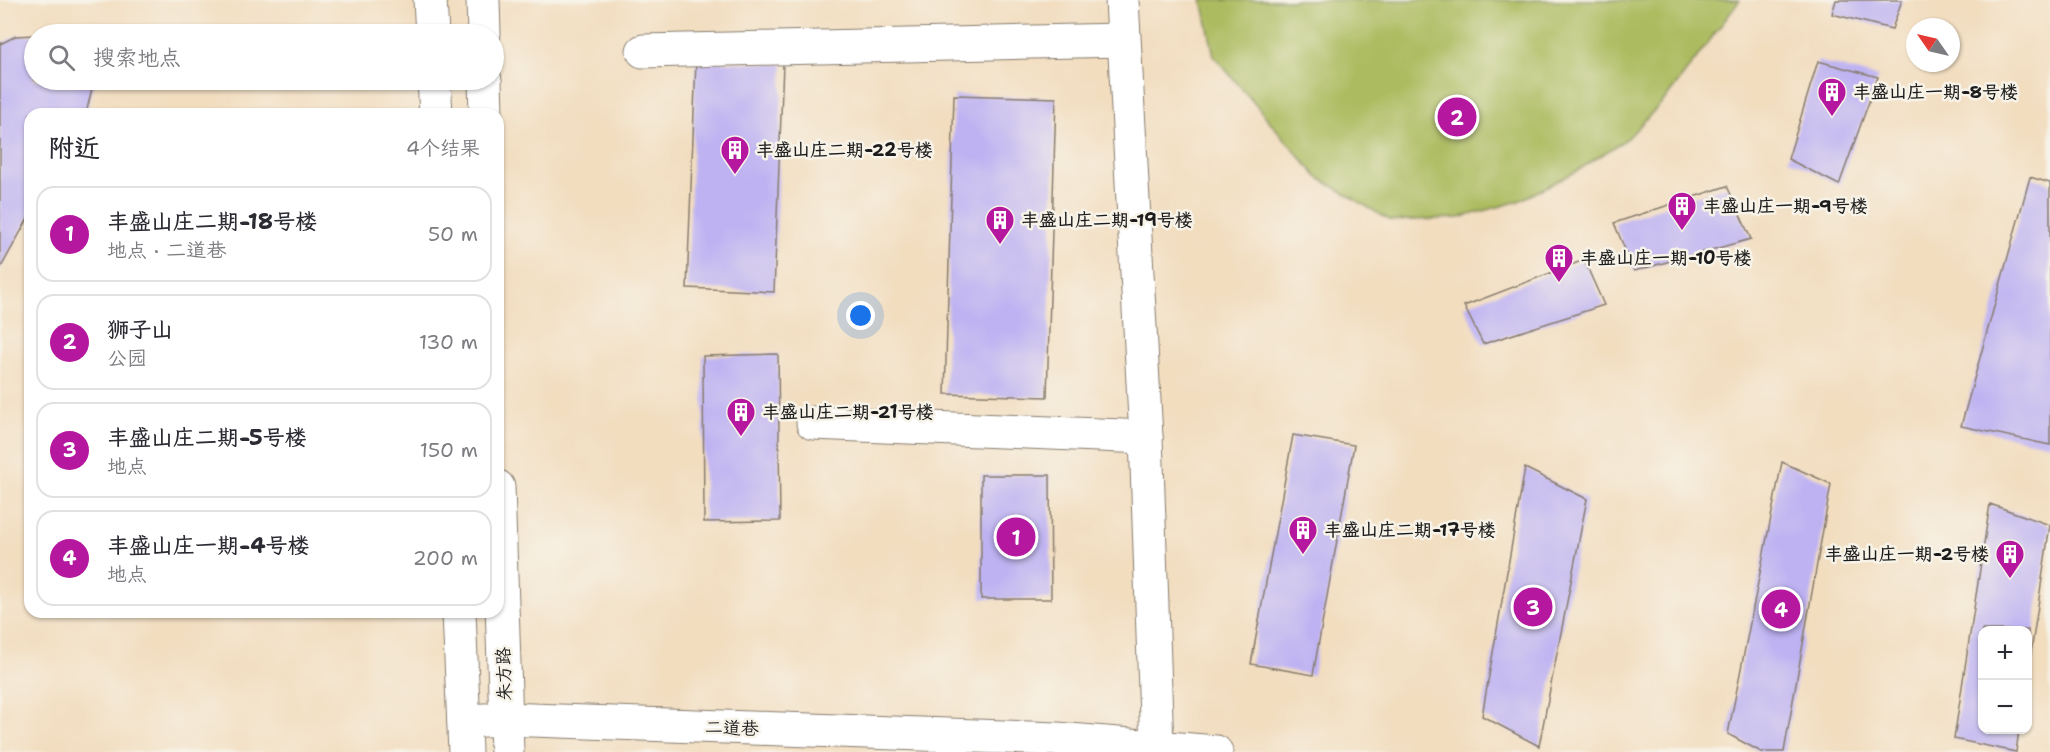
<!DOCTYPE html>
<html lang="zh">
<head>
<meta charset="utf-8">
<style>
  body { margin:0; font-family:"Shantell Sans","LXGW WenKai TC",sans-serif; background:#f2f2f3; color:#2b2b33 }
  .controls { position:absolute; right:18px; bottom:18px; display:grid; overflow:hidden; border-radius:12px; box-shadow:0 2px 4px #0004 }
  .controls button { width:54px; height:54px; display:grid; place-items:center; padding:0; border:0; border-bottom:2px solid #e1e1e2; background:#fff; color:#2b2b33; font:30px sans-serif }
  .compass { position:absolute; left:1906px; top:18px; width:54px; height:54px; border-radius:50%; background:#fff; box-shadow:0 2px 4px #0004; rotate:304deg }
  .you { position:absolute; left:861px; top:316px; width:21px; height:21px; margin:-15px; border:4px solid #fff; border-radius:50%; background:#1a73e8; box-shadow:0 0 0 9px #1a73e833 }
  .badge { display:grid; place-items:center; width:39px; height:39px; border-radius:50%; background:#b5179e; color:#fff; font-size:20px; font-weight:700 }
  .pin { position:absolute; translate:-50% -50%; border:3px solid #fff; box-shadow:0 2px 6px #0006 }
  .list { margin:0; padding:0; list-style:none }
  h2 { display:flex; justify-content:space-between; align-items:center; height:78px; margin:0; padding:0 24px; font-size:26px }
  h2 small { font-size:20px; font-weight:400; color:#7c7c81 }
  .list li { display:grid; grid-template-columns:39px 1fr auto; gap:18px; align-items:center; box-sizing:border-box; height:96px; margin:0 12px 12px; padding:0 12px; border:2px solid #e1e1e2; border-radius:18px }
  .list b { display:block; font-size:22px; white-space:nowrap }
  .list p { margin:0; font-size:20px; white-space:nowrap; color:#7c7c81 }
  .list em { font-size:20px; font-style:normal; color:#7c7c81 }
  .icon { flex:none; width:33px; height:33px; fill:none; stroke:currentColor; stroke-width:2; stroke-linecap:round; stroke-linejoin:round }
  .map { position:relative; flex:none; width:2050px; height:752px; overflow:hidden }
  .search { position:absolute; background:#fff; box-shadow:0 2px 4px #0004; left:24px; top:24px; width:480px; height:66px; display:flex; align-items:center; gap:15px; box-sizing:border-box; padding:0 21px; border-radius:33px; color:#7c7c81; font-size:22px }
  .panel { position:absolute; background:#fff; box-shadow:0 2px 4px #0004; left:24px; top:108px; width:480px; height:510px; border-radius:18px }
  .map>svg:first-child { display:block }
</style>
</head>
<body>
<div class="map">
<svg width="2050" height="752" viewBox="0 0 2050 752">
  <rect width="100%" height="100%" fill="#f7f3e8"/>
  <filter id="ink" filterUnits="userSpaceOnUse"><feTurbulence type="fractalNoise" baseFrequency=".0167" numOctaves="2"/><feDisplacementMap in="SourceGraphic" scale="12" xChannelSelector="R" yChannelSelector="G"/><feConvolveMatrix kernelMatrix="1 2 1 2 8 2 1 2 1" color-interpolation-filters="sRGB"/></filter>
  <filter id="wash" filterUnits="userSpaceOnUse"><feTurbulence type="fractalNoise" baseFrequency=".008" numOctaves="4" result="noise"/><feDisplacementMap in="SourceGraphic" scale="24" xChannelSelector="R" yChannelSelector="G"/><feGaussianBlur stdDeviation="1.35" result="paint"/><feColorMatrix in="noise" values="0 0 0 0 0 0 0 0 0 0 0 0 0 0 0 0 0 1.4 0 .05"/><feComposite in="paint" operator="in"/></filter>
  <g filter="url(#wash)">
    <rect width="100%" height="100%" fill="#f2ddbf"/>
    <polygon fill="#acbb5e" stroke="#646c3d" stroke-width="1.5" points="1202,0 1740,0 1668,96 1628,138 1577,171 1519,201 1459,218 1391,221 1317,177 1214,56"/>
    <g id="blocks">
      <g fill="#beb2f2">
        <polygon points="1836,0 1902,0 1892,29 1832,14"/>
        <polygon points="34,35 34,80 94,80 86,114 30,114 30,215 0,269 0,44 16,36"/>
        <polygon points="696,61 783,64 774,292 687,288"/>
        <polygon points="1818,61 1878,77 1839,185 1788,159"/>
        <polygon points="954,95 1056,98 1047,397 945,394"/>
        <polygon points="2030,177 2050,183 2050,445 1961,426"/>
        <polygon points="1727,186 1751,239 1634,271 1614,223"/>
        <polygon points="1584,260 1604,305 1483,344 1464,306"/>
        <polygon points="778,354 780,521 704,522 703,356"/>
        <polygon points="1293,435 1354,445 1313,675 1251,664"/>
        <polygon points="1782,462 1831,484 1784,752 1761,752 1728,734"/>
        <polygon points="1525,468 1587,499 1539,746 1482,716"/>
        <polygon points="981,475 1050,475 1051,599 981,599"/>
        <polygon points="1990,504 2050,525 2029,666 2028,630 1982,630 1982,730 2019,730 2016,752 1954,739"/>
      </g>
    </g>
  </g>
  <g filter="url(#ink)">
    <use href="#blocks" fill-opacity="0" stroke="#877c6e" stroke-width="1.5"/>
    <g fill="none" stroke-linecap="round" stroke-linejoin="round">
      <g stroke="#877c6e" stroke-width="35">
        <g id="minor">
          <polyline points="643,51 1123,40"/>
          <polyline points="813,423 1146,437 1122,0"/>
          <polyline points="1146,437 1157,747"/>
          <polyline points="464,721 505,719 1057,739 1216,752"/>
        </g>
      </g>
      <g stroke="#877c6e" stroke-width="35">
        <g id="major">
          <polyline points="430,0 432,34"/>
          <polyline points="483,0 484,34"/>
          <polyline points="434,80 436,114"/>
          <polyline points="485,80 486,114"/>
          <polyline points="498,487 507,752"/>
          <polyline points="459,612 465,752"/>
        </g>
      </g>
      <use href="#minor" stroke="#fff" stroke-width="33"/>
      <use href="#major" stroke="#fff" stroke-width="33"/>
    </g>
  </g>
  <defs>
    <g id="building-pin" transform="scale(1.5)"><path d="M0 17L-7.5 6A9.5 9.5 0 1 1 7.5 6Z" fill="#b5179e" stroke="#f7f3e8"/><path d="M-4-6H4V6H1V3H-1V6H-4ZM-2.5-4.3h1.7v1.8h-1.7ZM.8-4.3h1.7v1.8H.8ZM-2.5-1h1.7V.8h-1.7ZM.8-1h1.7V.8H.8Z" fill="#fff"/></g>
  </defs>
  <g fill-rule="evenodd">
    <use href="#building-pin" x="1832" y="92"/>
    <use href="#building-pin" x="735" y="150"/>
    <use href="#building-pin" x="1682" y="206"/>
    <use href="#building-pin" x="1000" y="220"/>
    <use href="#building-pin" x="1559" y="258"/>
    <use href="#building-pin" x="741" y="412"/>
    <use href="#building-pin" x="1303" y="530"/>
    <use href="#building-pin" x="2010" y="554"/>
  </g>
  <g text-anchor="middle" stroke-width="5" stroke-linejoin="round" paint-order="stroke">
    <g font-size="18" font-weight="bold" fill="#1c1c1c" stroke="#f7f3e8" text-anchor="start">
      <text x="1853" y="98">丰盛山庄一期-8号楼</text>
      <text x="756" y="156">丰盛山庄二期-22号楼</text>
      <text x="1703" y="212">丰盛山庄一期-9号楼</text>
      <text x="1021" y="226">丰盛山庄二期-19号楼</text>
      <text x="1580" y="264">丰盛山庄一期-10号楼</text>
      <text x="762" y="418">丰盛山庄二期-21号楼</text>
      <text x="1324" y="536">丰盛山庄二期-17号楼</text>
      <text x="1989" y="560" text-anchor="end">丰盛山庄一期-2号楼</text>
    </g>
    <g font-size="18" fill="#1c1c1c" stroke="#f7f3e8">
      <text transform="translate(504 674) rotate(-92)" y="6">朱方路</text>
      <text transform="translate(732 728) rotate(2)" y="6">二道巷</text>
    </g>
  </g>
</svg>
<div class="controls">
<button>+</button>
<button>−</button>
</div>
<svg class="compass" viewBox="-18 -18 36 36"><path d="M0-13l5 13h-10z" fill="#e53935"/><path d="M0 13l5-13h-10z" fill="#7c7c81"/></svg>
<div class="you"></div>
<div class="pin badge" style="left:1016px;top:537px">1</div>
<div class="pin badge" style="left:1457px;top:117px">2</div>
<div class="pin badge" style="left:1533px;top:607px">3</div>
<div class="pin badge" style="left:1781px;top:609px">4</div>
<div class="search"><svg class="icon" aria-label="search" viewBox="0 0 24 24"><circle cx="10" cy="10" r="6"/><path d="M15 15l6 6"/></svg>搜索地点</div>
<section class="panel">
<h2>附近<small>4个结果</small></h2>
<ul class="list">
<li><span class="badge">1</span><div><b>丰盛山庄二期-18号楼</b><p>地点 · 二道巷</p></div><em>50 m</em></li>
<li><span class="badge">2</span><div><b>狮子山</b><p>公园</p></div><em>130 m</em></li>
<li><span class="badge">3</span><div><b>丰盛山庄二期-5号楼</b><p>地点</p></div><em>150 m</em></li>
<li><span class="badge">4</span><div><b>丰盛山庄一期-4号楼</b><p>地点</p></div><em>200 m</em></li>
</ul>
</section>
</div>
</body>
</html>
